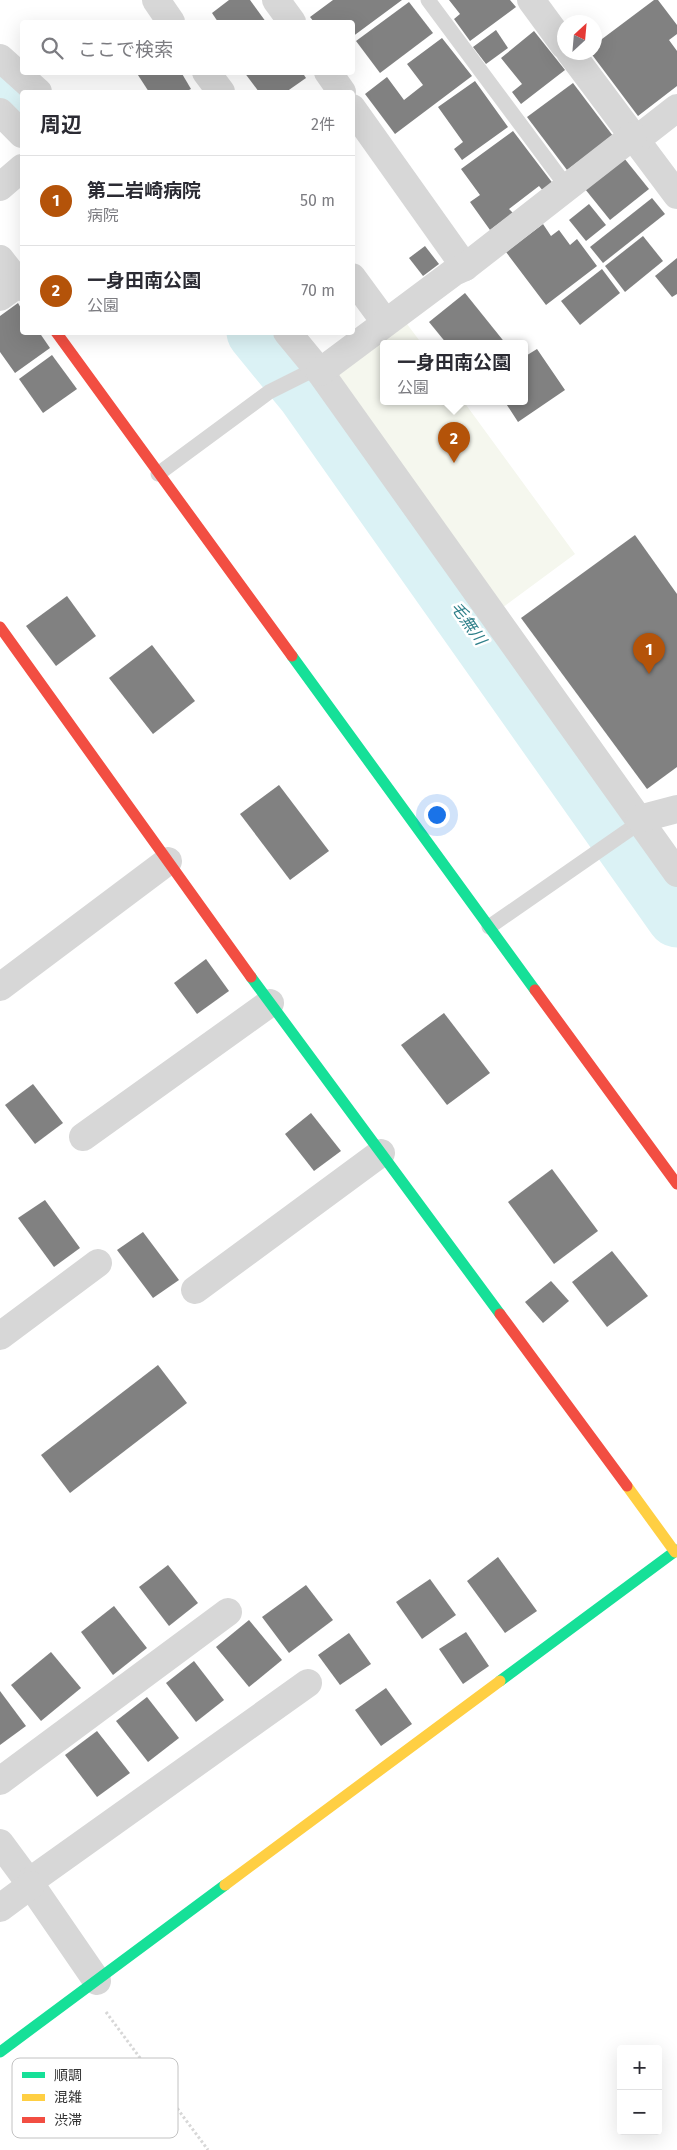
<!DOCTYPE html>
<html lang="ja">
<head>
<meta charset="utf-8">
<style>
  body { margin:0; font-family:"Fira Sans","Noto Sans JP",sans-serif; background:#f7f7f7; color:#2b2b33 }
  .controls { position:absolute; right:15px; bottom:15px; display:grid; overflow:hidden; border-radius:5px; box-shadow:0 5px 20px #0002 }
  .controls button { width:45px; height:45px; display:grid; place-items:center; padding:0; border:0; border-bottom:1px solid #e1e1e2; background:#fff; color:#2b2b33; font:25px sans-serif }
  .compass { position:absolute; left:557px; top:15px; width:45px; height:45px; border-radius:50%; background:#fff; box-shadow:0 5px 20px #0002; rotate:26deg }
  .you { position:absolute; left:436px; top:814px; width:18px; height:18px; margin:-12px; border:4px solid #fff; border-radius:50%; background:#1a73e8; box-shadow:0 0 0 8px #1a73e833 }
  .badge { display:grid; place-items:center; width:32px; height:32px; border-radius:50%; background:#b45309; color:#fff; font-size:16px; font-weight:700 }
  .pin { position:absolute; translate:-50% -41px; filter:drop-shadow(0 1px 2px #0008) }
  .pin::after { content:''; position:absolute; top:26px; width:18px; height:15px; background:inherit; clip-path:polygon(0 0,100% 0,50% 100%) }
  .popup { position:absolute; left:380px; top:340px; width:148px; height:65px; box-sizing:border-box; display:grid; place-content:center; border-radius:5px; background:#fff; filter:drop-shadow(0 1px 4px #0005); font-size:16px; white-space:nowrap; color:#7c7c81 }
  .popup b { font-size:19px; color:#2b2b33 }
  .popup::after { content:''; position:absolute; left:50%; top:100%; margin-left:-10px; border:10px solid transparent; border-top-color:#fff }
  .list { margin:0; padding:0; list-style:none }
  h2 { display:flex; justify-content:space-between; align-items:center; height:65px; margin:0; padding:0 20px; font-size:21px }
  h2 small { font-size:16px; font-weight:400; color:#7c7c81 }
  .list li { display:grid; grid-template-columns:32px 1fr auto; gap:15px; align-items:center; box-sizing:border-box; height:90px; padding:0 20px; border-top:1px solid #e1e1e2 }
  .list b { display:block; font-size:19px; white-space:nowrap }
  .list p { margin:0; font-size:16px; white-space:nowrap; color:#7c7c81 }
  .list em { font-size:16px; font-style:normal; color:#7c7c81 }
  .icon { flex:none; width:28px; height:28px; fill:none; stroke:currentColor; stroke-width:2; stroke-linecap:round; stroke-linejoin:round }
  .map { position:relative; flex:none; width:677px; height:2150px; overflow:hidden }
  .search { position:absolute; background:#fff; box-shadow:0 5px 20px #0002; left:20px; top:20px; width:335px; height:55px; display:flex; align-items:center; gap:12px; box-sizing:border-box; padding:0 18px; border-radius:5px; color:#7c7c81; font-size:19px }
  .panel { position:absolute; background:#fff; box-shadow:0 5px 20px #0002; left:20px; top:90px; width:335px; height:245px; border-radius:5px }
  .map>svg:first-child { display:block }
</style>
</head>
<body>
<div class="map">
<svg width="677" height="2150" viewBox="0 0 677 2150">
  <rect width="100%" height="100%" fill="#fff"/>
  <polygon fill="#f5f7ee" points="404,320 422,344 384,344 384,402 464,402 575,554 502,608 334,372"/>
  <g fill="none" stroke-linecap="round" stroke-linejoin="round">
    <g stroke="#dbf2f5" stroke-width="61">
      <polyline points="0,84 22,104"/>
      <polyline points="257,332 307,393 677,917"/>
    </g>
  </g>
  <g fill="#818181">
    <polygon points="229,0 250,0 266,22 218,22 212,13"/>
    <polygon points="333,0 402,0 352,37 352,22 314,22 310,17"/>
    <polygon points="449,0 510,0 516,7 470,41 454,19 460,14"/>
    <polygon points="654,0 658,0 677,25 677,34 669,40 677,51 677,86 638,116 590,52 594,52 594,45"/>
    <polygon points="409,2 433,33 380,73 356,41"/>
    <polygon points="496,30 508,48 486,64 473,47"/>
    <polygon points="534,31 565,70 521,104 512,92 522,84 501,58"/>
    <polygon points="442,38 472,76 395,134 365,94 387,77 404,100 423,85 407,64"/>
    <polygon points="136,72 181,72 191,89 185,92 149,92"/>
    <polygon points="244,72 302,72 306,78 286,92 259,92"/>
    <polygon points="475,81 508,127 462,160 454,149 463,142 438,107"/>
    <polygon points="573,83 613,136 567,170 527,117"/>
    <polygon points="513,131 554,185 544,192 539,186 509,209 513,213 490,230 470,202 480,195 461,169"/>
    <polygon points="624,158 649,189 610,220 585,189"/>
    <polygon points="652,198 665,214 603,263 590,247"/>
    <polygon points="589,204 606,225 586,241 569,220"/>
    <polygon points="543,224 551,236 559,230 570,245 577,239 597,266 546,305 506,252"/>
    <polygon points="643,236 663,261 625,292 605,266"/>
    <polygon points="425,246 439,264 423,276 409,258"/>
    <polygon points="677,258 677,294 672,297 655,276"/>
    <polygon points="602,269 620,293 580,325 561,301"/>
    <polygon points="465,293 506,344 447,344 429,322"/>
    <polygon points="18,303 22,310 22,332 39,332 50,348 15,373 0,352 0,316"/>
    <polygon points="537,349 565,390 518,422 505,402 524,402 524,357"/>
    <polygon points="52,355 77,389 43,413 19,379"/>
    <polygon points="635,535 677,594 677,767 647,789 521,618"/>
    <polygon points="67,596 96,636 56,666 26,626"/>
    <polygon points="152,645 195,701 153,734 109,678"/>
    <polygon points="279,785 329,851 290,880 240,814"/>
    <polygon points="206,959 229,991 197,1014 174,983"/>
    <polygon points="444,1013 490,1073 447,1105 401,1045"/>
    <polygon points="33,1084 63,1123 35,1144 5,1105"/>
    <polygon points="311,1113 341,1151 314,1171 285,1134"/>
    <polygon points="552,1169 598,1231 554,1264 508,1202"/>
    <polygon points="45,1200 80,1248 54,1267 18,1218"/>
    <polygon points="143,1232 179,1280 153,1298 117,1250"/>
    <polygon points="612,1251 648,1296 607,1327 572,1282"/>
    <polygon points="551,1281 569,1301 543,1323 525,1302"/>
    <polygon points="158,1365 187,1403 70,1493 41,1455"/>
    <polygon points="498,1557 537,1611 505,1633 467,1581"/>
    <polygon points="168,1565 198,1603 169,1626 139,1587"/>
    <polygon points="430,1579 456,1615 422,1639 396,1602"/>
    <polygon points="306,1585 333,1620 289,1653 262,1617"/>
    <polygon points="114,1606 147,1648 113,1675 81,1632"/>
    <polygon points="249,1620 282,1660 249,1687 216,1647"/>
    <polygon points="466,1632 489,1666 463,1684 439,1649"/>
    <polygon points="349,1633 371,1664 340,1685 318,1655"/>
    <polygon points="51,1652 81,1688 41,1721 11,1685"/>
    <polygon points="194,1661 224,1700 196,1722 166,1683"/>
    <polygon points="386,1688 412,1724 381,1746 355,1710"/>
    <polygon points="0,1691 26,1726 0,1745"/>
    <polygon points="147,1697 179,1738 148,1762 116,1721"/>
    <polygon points="97,1731 130,1773 97,1797 65,1755"/>
  </g>
  <g fill="none" stroke-linecap="round" stroke-linejoin="round">
    <polyline stroke="#d7d7d7" stroke-width="3" stroke-dasharray="2.5 2.5" stroke-linecap="butt" points="106,2012 208,2150"/>
    <g stroke="#d7d7d7" stroke-width="15">
      <polyline points="428,0 567,187"/>
      <polyline points="158,474 269,392 313,370"/>
      <polyline points="489,927 636,825"/>
    </g>
    <g stroke="#d7d7d7" stroke-width="28">
      <polyline points="156,0 171,22"/>
      <polyline points="276,0 292,22"/>
      <polyline points="531,0 564,45"/>
      <polyline points="570,52 677,195"/>
      <polyline points="0,58 38,92"/>
      <polyline points="206,72 221,92"/>
      <polyline points="328,72 342,92"/>
      <polyline points="352,108 465,267"/>
      <polyline points="0,112 22,134"/>
      <polyline points="636,140 677,108"/>
      <polyline points="0,187 22,168"/>
      <polyline points="0,259 22,287"/>
      <polyline points="352,277 385,322"/>
      <polyline points="0,297 19,283"/>
      <polyline points="287,332 320,372 677,873"/>
      <polyline points="320,372 454,272 465,267 633,136"/>
      <polyline points="639,819 677,809"/>
      <polyline points="0,987 168,861"/>
      <polyline points="83,1137 270,1003"/>
      <polyline points="195,1290 381,1153"/>
      <polyline points="0,1336 98,1263"/>
      <polyline points="0,1781 228,1612"/>
      <polyline points="0,1843 31,1885 97,1981"/>
      <polyline points="29,1882 308,1683"/>
      <polyline points="0,1908 31,1885"/>
    </g>
    <g stroke="#16e098" stroke-width="11">
      <polyline points="292,656 535,990"/>
      <polyline points="251,977 500,1314"/>
      <polyline points="500,1681 677,1550"/>
      <polyline points="0,2052 225,1885"/>
    </g>
    <g stroke="#ffcf43" stroke-width="11">
      <polyline points="627,1486 675,1552"/>
      <polyline points="225,1885 500,1681"/>
    </g>
    <g stroke="#f24e42" stroke-width="11">
      <polyline points="56,332 292,656"/>
      <polyline points="0,627 251,977"/>
      <polyline points="535,990 677,1184"/>
      <polyline points="500,1314 627,1486"/>
    </g>
  </g>
  <g text-anchor="middle" stroke-width="5" stroke-linejoin="round" paint-order="stroke">
    <g font-size="16" font-style="italic" fill="#30808a" stroke="#fff">
      <text transform="translate(469 623) rotate(55)" y="6">毛無川</text>
    </g>
  </g>
  <rect x="12" y="2058" width="166" height="80" rx="8" fill="#fff" stroke="#c2c2c2" stroke-width="1"/>
  <rect x="22" y="2072" width="23" height="6" fill="#16e098"/>
  <rect x="22" y="2094" width="23" height="7" fill="#ffcf43"/>
  <rect x="22" y="2117" width="23" height="6" fill="#f24e42"/>
  <g font-size="14" fill="#333">
    <text x="54" y="2080">順調</text>
    <text x="54" y="2102">混雑</text>
    <text x="54" y="2125">渋滞</text>
  </g>
</svg>
<div class="controls">
<button>+</button>
<button>−</button>
</div>
<svg class="compass" viewBox="-18 -18 36 36"><path d="M0-13l5 13h-10z" fill="#e53935"/><path d="M0 13l5-13h-10z" fill="#7c7c81"/></svg>
<div class="you"></div>
<div class="pin badge" style="left:649px;top:674px">1</div>
<div class="pin badge" style="left:454px;top:463px">2</div>
<div class="popup"><b>一身田南公園</b>公園</div>
<div class="search"><svg class="icon" aria-label="search" viewBox="0 0 24 24"><circle cx="10" cy="10" r="6"/><path d="M15 15l6 6"/></svg>ここで検索</div>
<section class="panel">
<h2>周辺<small>2件</small></h2>
<ul class="list">
<li><span class="badge">1</span><div><b>第二岩崎病院</b><p>病院</p></div><em>50 m</em></li>
<li><span class="badge">2</span><div><b>一身田南公園</b><p>公園</p></div><em>70 m</em></li>
</ul>
</section>
</div>
</body>
</html>
